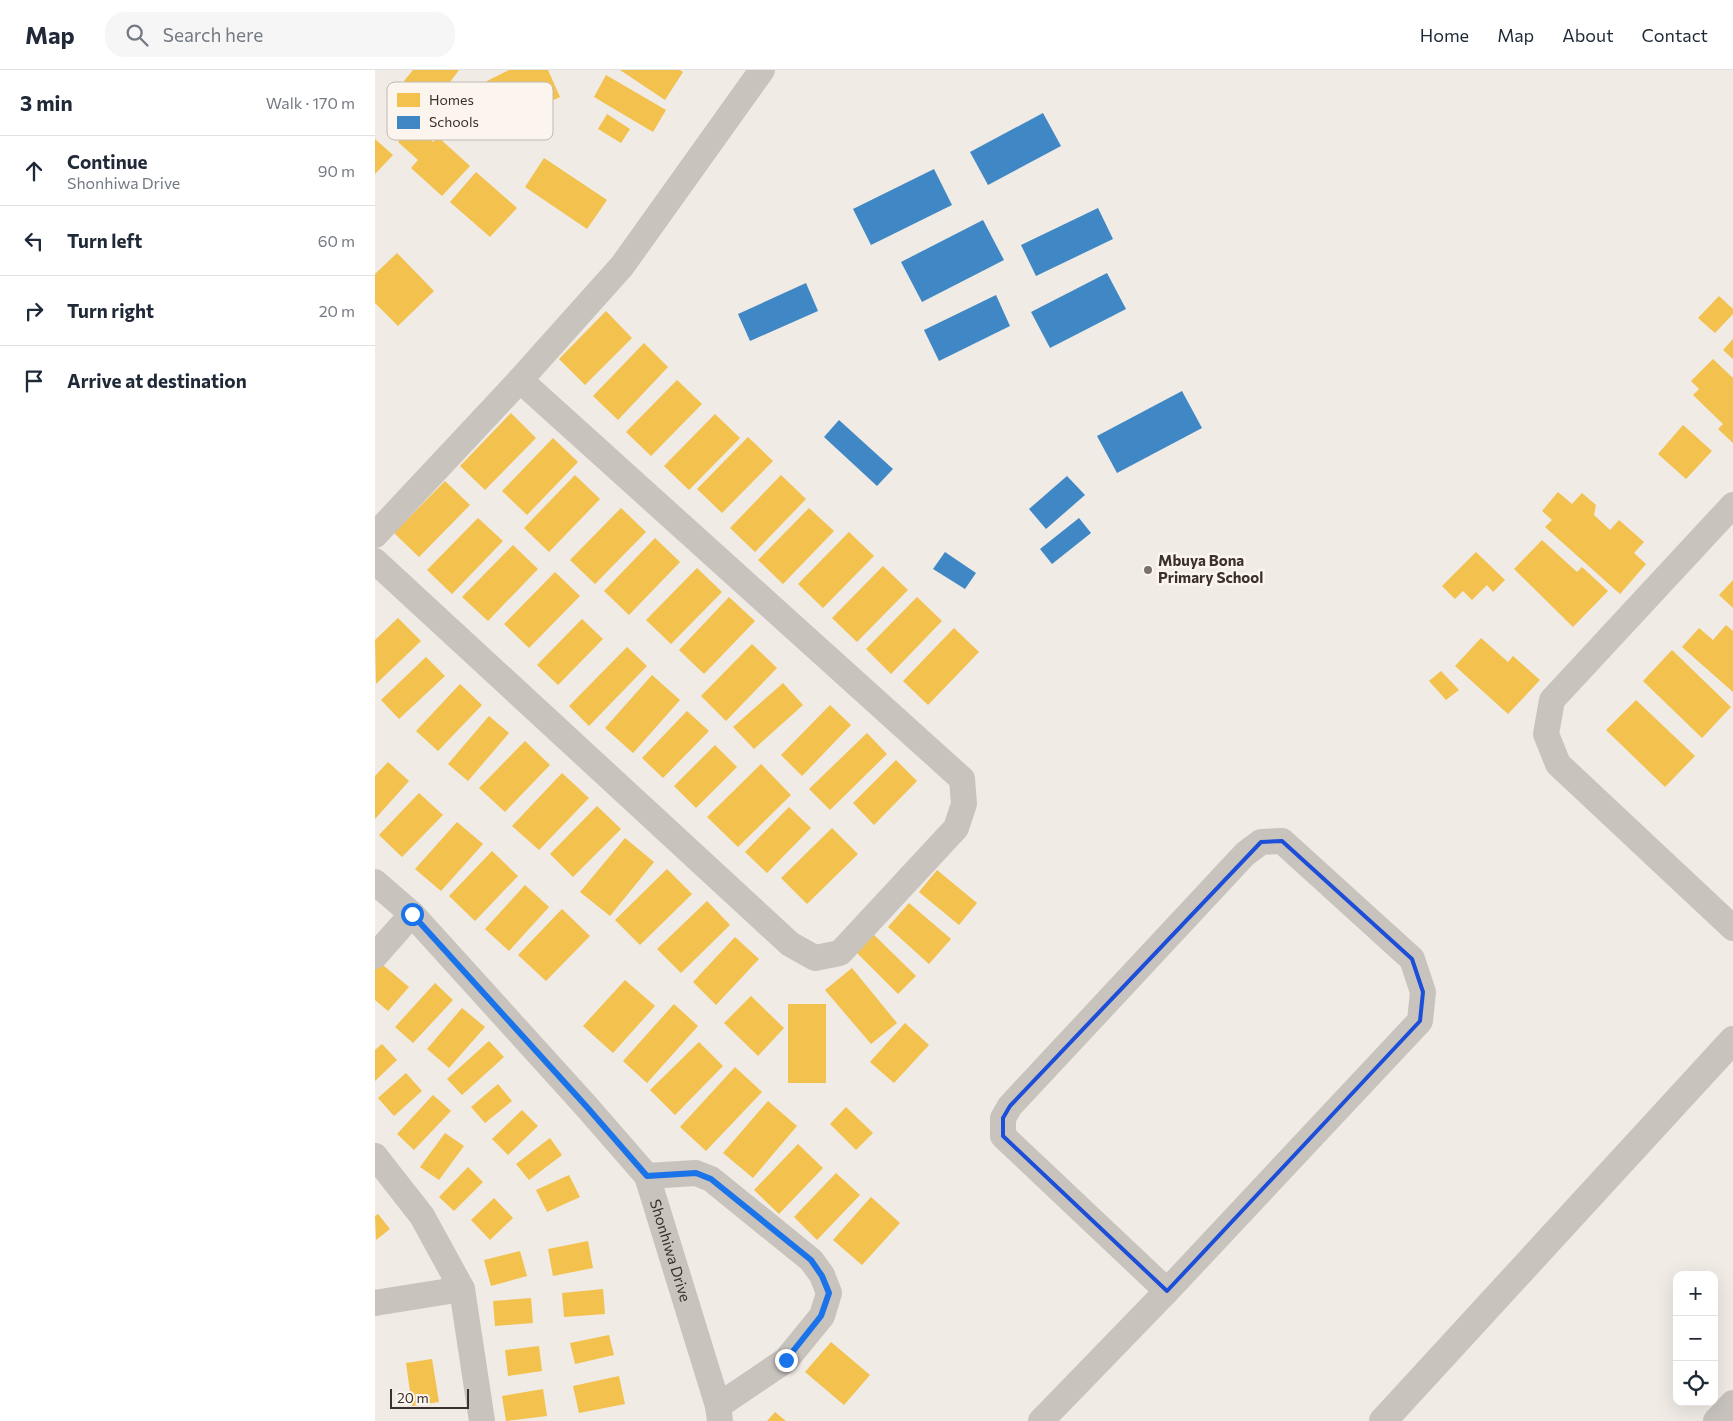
<!DOCTYPE html>
<html lang="en">
<head>
<meta charset="utf-8">
<style>
  body { margin:0; font-family:Commissioner,sans-serif; background:#f6f6f7; color:#1f2937 }
  .controls { position:absolute; right:15px; bottom:15px; display:grid; overflow:hidden; border-radius:10px; box-shadow:0 5px 20px #0002 }
  .controls button { width:45px; height:45px; display:grid; place-items:center; padding:0; border:0; border-bottom:1px solid #e0e1e3; background:#fff; color:#1f2937; font:25px sans-serif }
  .scale { position:absolute; left:15px; bottom:12px; width:79px; box-sizing:border-box; padding-left:5px; border:2px solid #3b302b; border-top:0; font-size:14px; line-height:18px; white-space:nowrap; color:#3b302b; -webkit-text-stroke:4px #fbf5ee; paint-order:stroke }
  .stop { position:absolute; width:15px; height:15px; margin:-11px; border:4px solid #1a73e8; border-radius:50%; background:#fff }
  .stop.end { background:#1a73e8; border-color:#fff; box-shadow:0 1px 5px #0008 }
  .list { margin:0; padding:0; list-style:none }
  h2 { display:flex; justify-content:space-between; align-items:center; height:65px; margin:0; padding:0 20px; font-size:21px }
  h2 small { font-size:16px; font-weight:400; color:#747a83 }
  .list li { display:grid; grid-template-columns:32px 1fr auto; gap:15px; align-items:center; box-sizing:border-box; height:70px; padding:0 20px; border-top:1px solid #e0e1e3 }
  .list b { display:block; font-size:19px; white-space:nowrap }
  .list p { margin:0; font-size:16px; white-space:nowrap; color:#747a83 }
  .list em { font-size:16px; font-style:normal; color:#747a83 }
  .icon { flex:none; width:28px; height:28px; fill:none; stroke:currentColor; stroke-width:2; stroke-linecap:round; stroke-linejoin:round }
  .map { position:relative; flex:none; width:1358px; height:1351px; overflow:hidden }
  header { display:flex; align-items:center; gap:30px; box-sizing:border-box; height:70px; padding:0 25px; background:#fff; border-bottom:1px solid #e0e1e3 }
  header strong { font-size:24px }
  nav { display:flex; gap:28px; margin-inline-start:auto; font-size:18px }
  .search { width:350px; height:45px; background:#f6f6f7; display:flex; align-items:center; gap:12px; box-sizing:border-box; padding:0 18px; border-radius:20px; color:#747a83; font-size:19px }
  main { display:flex }
  aside { flex:1; background:#fff }
  .map>svg:first-child { display:block }
</style>
</head>
<body>
<header>
<strong>Map</strong>
<div class="search"><svg class="icon" aria-label="search" viewBox="0 0 24 24"><circle cx="10" cy="10" r="6"/><path d="M15 15l6 6"/></svg>Search here</div>
<nav><a>Home</a><a>Map</a><a>About</a><a>Contact</a></nav>
</header>
<main>
<aside>
<h2>3 min<small>Walk · 170 m</small></h2>
<ul class="list">
<li><svg class="icon" aria-label="ahead" viewBox="0 0 24 24"><path d="M12 20V5M6 11l6-6 6 6"/></svg><div><b>Continue</b><p>Shonhiwa Drive</p></div><em>90 m</em></li>
<li><svg class="icon" aria-label="left" viewBox="0 0 24 24"><path d="M17 20v-9H6M10 6l-5 5 5 5"/></svg><div><b>Turn left</b></div><em>60 m</em></li>
<li><svg class="icon" aria-label="right" viewBox="0 0 24 24"><path d="M7 20v-9h11M14 6l5 5-5 5"/></svg><div><b>Turn right</b></div><em>20 m</em></li>
<li><svg class="icon" aria-label="arrive" viewBox="0 0 24 24"><path d="M6 21V4h12l-3 4 3 4H6"/></svg><div><b>Arrive at destination</b></div></li>
</ul>
</aside>
<div class="map">
<svg width="1358" height="1351" viewBox="0 0 1358 1351">
  <rect width="100%" height="100%" fill="#f0ebe5"/>
  <g fill="#f2c14e">
    <polygon points="38,0 84,0 59,34 29,11"/>
    <polygon points="134,0 173,0 185,27 157,40 153,33 130,46 112,11"/>
    <polygon points="245,0 305,0 308,2 290,30"/>
    <polygon points="231,5 291,40 278,62 219,27"/>
    <polygon points="232,44 255,59 246,73 223,59"/>
    <polygon points="39,55 58,72 63,67 95,96 67,126 36,98 43,90 23,72"/>
    <polygon points="0,69 18,85 0,104"/>
    <polygon points="169,88 232,130 212,159 150,117"/>
    <polygon points="101,102 142,138 115,167 75,132"/>
    <polygon points="22,183 59,221 23,256 0,233 0,204"/>
    <polygon points="1344,226 1358,239 1358,244 1340,263 1323,248"/>
    <polygon points="231,241 257,268 210,315 184,289"/>
    <polygon points="1358,269 1358,289 1348,280"/>
    <polygon points="269,273 293,297 243,350 218,326"/>
    <polygon points="1338,289 1358,308 1358,373 1343,359 1348,354 1318,325 1324,319 1316,311"/>
    <polygon points="302,310 327,334 276,386 251,362"/>
    <polygon points="136,343 161,368 110,420 85,396"/>
    <polygon points="340,344 365,368 314,420 289,396"/>
    <polygon points="1308,355 1337,381 1311,409 1283,384"/>
    <polygon points="373,367 398,391 347,443 322,419"/>
    <polygon points="178,368 203,392 152,445 127,421"/>
    <polygon points="200,405 225,429 174,482 149,458"/>
    <polygon points="406,405 431,429 380,482 355,458"/>
    <polygon points="70,411 95,435 44,487 19,463"/>
    <polygon points="1183,422 1197,434 1207,423 1221,435 1219,445 1235,460 1244,450 1269,472 1259,483 1271,494 1245,524 1170,457 1177,450 1167,441"/>
    <polygon points="246,438 271,462 220,514 195,490"/>
    <polygon points="434,438 459,461 408,514 383,490"/>
    <polygon points="103,448 128,471 77,524 52,500"/>
    <polygon points="474,462 499,486 448,538 423,514"/>
    <polygon points="280,468 305,492 254,545 229,521"/>
    <polygon points="1167,470 1202,502 1207,497 1233,521 1198,557 1139,499"/>
    <polygon points="138,475 163,499 113,551 87,527"/>
    <polygon points="1101,482 1130,510 1118,522 1112,515 1097,530 1088,521 1080,529 1067,516"/>
    <polygon points="508,496 533,520 482,572 457,548"/>
    <polygon points="322,498 347,522 296,574 271,550"/>
    <polygon points="180,502 205,526 154,578 129,554"/>
    <polygon points="1358,510 1358,538 1344,525"/>
    <polygon points="354,527 380,551 329,604 304,580"/>
    <polygon points="542,527 567,551 516,604 491,579"/>
    <polygon points="23,548 46,571 1,614 0,570"/>
    <polygon points="207,549 228,569 183,615 162,595"/>
    <polygon points="1351,555 1358,561 1358,622 1307,577 1324,558 1338,570"/>
    <polygon points="579,558 604,582 553,635 528,611"/>
    <polygon points="1106,568 1133,592 1138,586 1165,610 1133,644 1080,596"/>
    <polygon points="377,574 402,598 351,651 326,626"/>
    <polygon points="252,577 272,596 214,656 194,636"/>
    <polygon points="1297,580 1356,637 1327,668 1268,611"/>
    <polygon points="51,587 70,606 24,649 6,630"/>
    <polygon points="1066,601 1084,620 1071,630 1054,611"/>
    <polygon points="277,605 305,630 258,683 230,658"/>
    <polygon points="408,613 428,635 379,679 358,657"/>
    <polygon points="85,614 107,635 63,681 41,661"/>
    <polygon points="1261,630 1320,686 1290,717 1231,660"/>
    <polygon points="455,635 476,655 427,706 406,685"/>
    <polygon points="312,641 334,661 288,708 267,688"/>
    <polygon points="114,646 134,663 93,711 73,694"/>
    <polygon points="492,663 512,684 455,740 434,719"/>
    <polygon points="150,671 175,695 130,742 104,718"/>
    <polygon points="340,675 362,697 321,738 299,716"/>
    <polygon points="521,690 542,711 499,755 478,733"/>
    <polygon points="13,692 34,711 0,749 0,706"/>
    <polygon points="386,694 416,725 363,777 332,747"/>
    <polygon points="187,703 214,728 164,780 137,756"/>
    <polygon points="44,723 68,745 27,787 4,765"/>
    <polygon points="222,736 246,759 198,807 175,784"/>
    <polygon points="414,737 436,758 392,803 370,782"/>
    <polygon points="82,752 108,774 66,821 40,799"/>
    <polygon points="457,758 483,784 432,834 406,808"/>
    <polygon points="250,768 279,792 235,846 205,822"/>
    <polygon points="117,781 143,806 100,851 74,826"/>
    <polygon points="292,799 317,824 265,875 240,850"/>
    <polygon points="562,800 602,833 584,855 544,822"/>
    <polygon points="150,815 174,837 134,881 110,859"/>
    <polygon points="332,831 355,855 306,903 282,879"/>
    <polygon points="534,833 576,869 554,894 513,857"/>
    <polygon points="187,839 215,866 171,911 143,885"/>
    <polygon points="495,861 541,906 523,924 478,879"/>
    <polygon points="360,867 384,889 341,935 318,912"/>
    <polygon points="2,890 34,917 13,941 0,930 0,893"/>
    <polygon points="477,898 522,953 496,974 450,920"/>
    <polygon points="250,910 280,936 238,983 208,956"/>
    <polygon points="60,913 78,930 38,973 20,957"/>
    <polygon points="376,926 409,958 383,986 349,953"/>
    <polygon points="299,934 323,956 272,1013 248,991"/>
    <rect x="413" y="934" width="38" height="79"/>
    <polygon points="87,938 110,957 74,998 52,979"/>
    <polygon points="530,953 554,975 519,1013 495,992"/>
    <polygon points="114,971 129,987 87,1025 72,1009"/>
    <polygon points="324,972 348,996 300,1045 275,1020"/>
    <polygon points="7,974 22,990 0,1011 0,980"/>
    <polygon points="360,997 387,1022 331,1081 305,1057"/>
    <polygon points="31,1003 47,1021 19,1046 3,1028"/>
    <polygon points="123,1014 137,1031 110,1053 96,1037"/>
    <polygon points="58,1025 76,1041 39,1080 22,1064"/>
    <polygon points="393,1031 422,1056 378,1108 348,1083"/>
    <polygon points="471,1037 498,1063 481,1080 455,1054"/>
    <polygon points="147,1040 163,1056 133,1085 117,1069"/>
    <polygon points="70,1063 89,1076 64,1110 45,1097"/>
    <polygon points="175,1068 187,1085 154,1110 141,1094"/>
    <polygon points="423,1074 448,1098 404,1144 379,1120"/>
    <polygon points="93,1097 108,1112 79,1141 64,1127"/>
    <polygon points="461,1103 485,1125 442,1170 419,1147"/>
    <polygon points="194,1105 205,1127 172,1142 161,1120"/>
    <polygon points="496,1127 525,1153 487,1195 458,1170"/>
    <polygon points="119,1128 138,1148 115,1170 96,1150"/>
    <polygon points="3,1144 15,1159 1,1170 0,1146"/>
    <polygon points="213,1171 218,1198 178,1206 173,1179"/>
    <polygon points="145,1181 152,1206 116,1216 109,1190"/>
    <polygon points="228,1219 230,1244 189,1247 187,1223"/>
    <polygon points="156,1228 158,1253 120,1256 118,1231"/>
    <polygon points="234,1265 239,1285 200,1294 195,1273"/>
    <polygon points="456,1272 495,1305 469,1335 430,1302"/>
    <polygon points="164,1276 167,1301 133,1306 130,1280"/>
    <polygon points="57,1289 64,1332 37,1336 31,1293"/>
    <polygon points="244,1306 250,1334 204,1343 198,1316"/>
    <polygon points="168,1319 172,1346 131,1351 127,1326"/>
    <polygon points="400,1342 411,1351 392,1351"/>
  </g>
  <g fill="#3f88c5">
    <polygon points="668,43 686,76 613,115 595,82"/>
    <polygon points="559,99 577,135 496,175 478,139"/>
    <polygon points="723,138 738,169 661,206 646,175"/>
    <polygon points="608,150 629,190 547,232 526,192"/>
    <polygon points="732,203 751,239 675,278 656,242"/>
    <polygon points="431,213 443,241 375,271 363,244"/>
    <polygon points="621,225 635,256 564,291 549,260"/>
    <polygon points="807,321 827,358 742,403 722,366"/>
    <polygon points="464,350 518,399 502,416 449,367"/>
    <polygon points="692,406 710,425 671,459 654,439"/>
    <polygon points="704,448 716,463 677,494 665,479"/>
    <polygon points="570,482 601,503 590,519 558,499"/>
  </g>
  <g fill="none" stroke-linecap="round" stroke-linejoin="round">
    <g stroke="#c9c3be" stroke-width="26">
      <polyline points="1358,435 1177,630 1171,664 1183,694 1358,858"/>
      <polyline points="0,465 145,310 247,196 387,0"/>
      <polyline points="0,491 415,874 440,888 465,883 581,758 589,734 587,709 145,310"/>
      <path id="s1" d="M0,812L37,844L211,1036L272,1106L343,1336L345,1351"/>
      <polyline points="0,886 37,844"/>
      <polyline points="0,1086 47,1146 87,1219 107,1351"/>
      <polyline points="272,1106 321,1103 336,1109 436,1190 447,1205 454,1223 447,1246 411,1290 343,1336"/>
      <polyline points="0,1233 87,1219"/>
      <polyline points="666,1351 792,1221 1045,951 1048,922 1037,889 907,771 886,772 870,784 635,1036 628,1048 628,1066 792,1221"/>
      <polyline points="1341,1351 1358,1333"/>
    </g>
    <polyline stroke="#c9c3be" stroke-width="28" points="1008,1351 1358,970"/>
  </g>
  <g fill="none" stroke-linecap="round" stroke-linejoin="round">
    <polyline stroke="#1a73e8" stroke-width="6" points="37,844 211,1036 272,1106 321,1103 336,1109 436,1190 447,1206 454,1223 446,1246 411,1290"/>
  </g>
  <path fill="none" stroke="#1d4ed8" stroke-width="4" stroke-linejoin="round" d="M907,771L1037,889L1048,922L1045,951L792,1221L628,1066V1048L635,1036L886,772Z"/>
  <circle fill="#7a716c" stroke="#fbf5ee" stroke-width="2" cx="773" cy="500" r="5"/>
  <g text-anchor="middle" stroke-width="5" stroke-linejoin="round" paint-order="stroke">
    <g font-size="15" font-weight="bold" fill="#3b302b" stroke="#fbf5ee" text-anchor="start">
      <text x="783" y="496">Mbuya Bona<tspan x="783" dy="17">Primary School</tspan></text>
    </g>
    <g font-size="15" fill="#3b302b" stroke="#fbf5ee">
      <text dy="5" stroke="none"><textPath href="#s1" startOffset="479">Shonhiwa Drive</textPath></text>
    </g>
  </g>
  <rect x="12" y="12" width="166" height="58" rx="8" fill="#fbf5ee" stroke="#c1bab4" stroke-width="1"/>
  <rect x="22" y="23" width="23" height="14" fill="#f2c14e"/>
  <rect x="22" y="46" width="23" height="13" fill="#3f88c5"/>
  <g font-size="14" fill="#3b302b">
    <text x="54" y="35">Homes</text>
    <text x="54" y="57">Schools</text>
  </g>
</svg>
<div class="controls">
<button>+</button>
<button>−</button>
<button><svg class="icon" aria-label="locate" viewBox="0 0 24 24"><circle cx="12" cy="12" r="6"/><path d="M12 2v4M12 18v4M2 12h4M18 12h4"/></svg></button>
</div>
<div class="scale">20 m</div>
<div class="stop" style="left:37px;top:844px"></div>
<div class="stop end" style="left:411px;top:1290px"></div>
</div>
</main>
</body>
</html>
